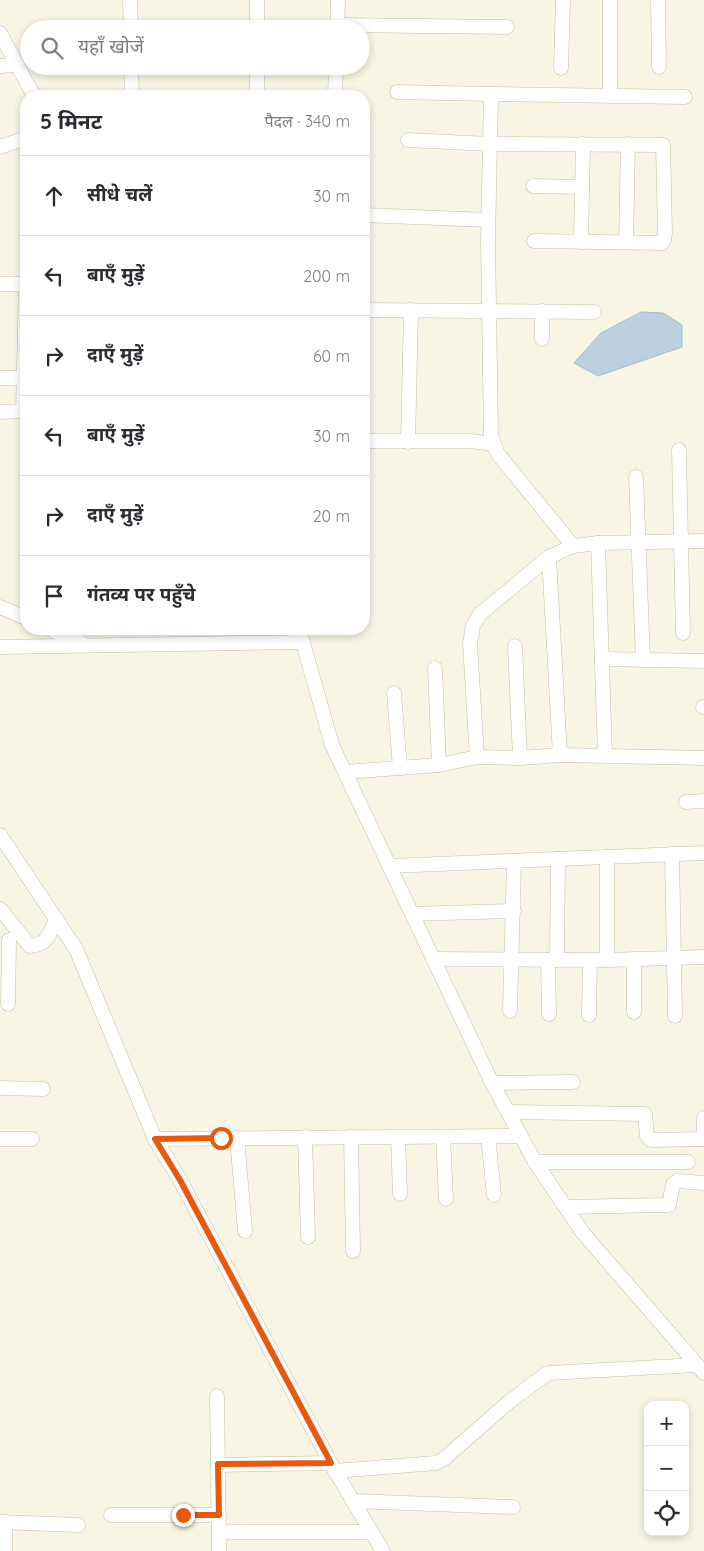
<!DOCTYPE html>
<html lang="hi">
<head>
<meta charset="utf-8">
<style>
  body { margin:0; font-family:Quicksand,"Noto Sans Devanagari",sans-serif; background:#f2f2f3; color:#2b2b33 }
  .controls { position:absolute; right:15px; bottom:15px; display:grid; overflow:hidden; border-radius:10px; box-shadow:0 2px 8px #0003 }
  .controls button { width:45px; height:45px; display:grid; place-items:center; padding:0; border:0; border-bottom:1px solid #e1e1e2; background:#fff; color:#2b2b33; font:25px sans-serif }
  .stop { position:absolute; width:15px; height:15px; margin:-11px; border:4px solid #ea580c; border-radius:50%; background:#fff }
  .stop.end { background:#ea580c; border-color:#fff; box-shadow:0 1px 5px #0008 }
  .list { margin:0; padding:0; list-style:none }
  h2 { display:flex; justify-content:space-between; align-items:center; height:65px; margin:0; padding:0 20px; font-size:21px }
  h2 small { font-size:16px; font-weight:400; color:#7c7c81 }
  .list li { display:grid; grid-template-columns:32px 1fr auto; gap:15px; align-items:center; box-sizing:border-box; height:80px; padding:0 20px; border-top:1px solid #e1e1e2 }
  .list b { display:block; font-size:19px; white-space:nowrap }
  .list em { font-size:16px; font-style:normal; color:#7c7c81 }
  .icon { flex:none; width:28px; height:28px; fill:none; stroke:currentColor; stroke-width:2; stroke-linecap:round; stroke-linejoin:round }
  .map { position:relative; flex:none; width:704px; height:1551px; overflow:hidden }
  .search { position:absolute; background:#fff; box-shadow:0 2px 8px #0003; left:20px; top:20px; width:350px; height:55px; display:flex; align-items:center; gap:12px; box-sizing:border-box; padding:0 18px; border-radius:28px; color:#7c7c81; font-size:19px }
  .panel { position:absolute; background:#fff; box-shadow:0 2px 8px #0003; left:20px; top:90px; width:350px; height:545px; border-radius:20px }
  .map>svg:first-child { display:block }
</style>
</head>
<body>
<div class="map">
<svg width="704" height="1551" viewBox="0 0 704 1551">
  <rect width="100%" height="100%" fill="#f8f5e4"/>
  <polygon fill="#bbd1df" stroke="#a3becf" points="641,312 663,313 682,325 682,347 598,376 574,363 601,333"/>
  <g fill="none" stroke-linecap="round" stroke-linejoin="round">
    <g stroke="#c5bcaa" stroke-width="15">
      <g id="street">
        <polyline points="130,0 131,29"/>
        <polyline points="257,0 257,29"/>
        <polyline points="658,0 659,67"/>
        <polyline points="337,25 507,27"/>
        <polyline points="337,29 338,0"/>
        <polyline points="0,33 34,96"/>
        <polyline points="0,66 15,65"/>
        <polyline points="131,66 132,96"/>
        <polyline points="257,66 257,96"/>
        <polyline points="561,68 563,0"/>
        <polyline points="397,92 491,94"/>
        <polyline points="335,96 336,66"/>
        <polyline points="610,96 610,0"/>
        <polyline points="408,140 490,144 663,145 665,233 664,240 662,243 534,241"/>
        <polyline points="0,147 26,138"/>
        <polyline points="533,186 582,187"/>
        <polyline points="364,215 488,220"/>
        <polyline points="581,242 583,144"/>
        <polyline points="626,242 628,144"/>
        <polyline points="0,284 26,284"/>
        <polyline points="364,310 594,312"/>
        <polyline points="542,311 542,339"/>
        <polyline points="0,378 26,378"/>
        <polyline points="23,411 26,284"/>
        <polyline points="0,412 26,411"/>
        <polyline points="364,441 470,441 493,444"/>
        <polyline points="408,442 411,310"/>
        <polyline points="679,450 683,633"/>
        <polyline points="636,477 643,660"/>
        <polyline points="598,543 605,755"/>
        <polyline points="573,546 498,454 491,437 488,241 491,94 685,97"/>
        <polyline points="549,557 560,755"/>
        <polyline points="0,607 26,618"/>
        <polyline points="50,629 82,643"/>
        <polyline points="299,629 332,745 492,1083 535,1162 583,1233 704,1373"/>
        <polyline points="515,646 520,758"/>
        <polyline points="0,647 303,642"/>
        <polyline points="602,659 704,661"/>
        <polyline points="435,668 439,765"/>
        <polyline points="394,693 400,768"/>
        <polyline points="703,707 704,707"/>
        <polyline points="477,757 470,644 473,626 480,614 549,557 573,546 598,543 704,541"/>
        <polyline points="345,772 439,765 477,757 520,758 560,755 704,758"/>
        <polyline points="686,802 704,801"/>
        <polyline points="0,835 76,949 155,1139 180,1180 335,1471 383,1551"/>
        <polyline points="672,854 675,1016"/>
        <polyline points="607,857 607,960"/>
        <polyline points="390,866 704,853"/>
        <path d="M0,909L30,946C47,945 51,933 56,919"/>
        <polyline points="412,914 514,911"/>
        <polyline points="433,959 607,960 704,957"/>
        <polyline points="548,960 549,1014"/>
        <polyline points="557,960 558,859"/>
        <polyline points="8,1004 9,940"/>
        <polyline points="510,1011 514,861"/>
        <polyline points="634,1012 634,959"/>
        <polyline points="589,1015 590,960"/>
        <polyline points="492,1083 573,1082"/>
        <polyline points="0,1088 43,1089"/>
        <polyline points="509,1112 645,1114 647,1136 651,1140 704,1139"/>
        <polyline points="488,1136 494,1195"/>
        <polyline points="305,1137 308,1237"/>
        <polyline points="351,1137 353,1251"/>
        <polyline points="398,1137 400,1194"/>
        <polyline points="443,1137 446,1199"/>
        <polyline points="237,1138 245,1231"/>
        <polyline points="0,1139 32,1139"/>
        <polyline points="155,1139 520,1136"/>
        <polyline points="704,1139 704,1118"/>
        <polyline points="535,1162 688,1162"/>
        <polyline points="567,1207 665,1205 669,1205 673,1184 677,1181 704,1183"/>
        <polyline points="217,1396 219,1551"/>
        <polyline points="218,1465 331,1463"/>
        <polyline points="335,1471 436,1463 445,1458 510,1401 548,1373 697,1365"/>
        <polyline points="353,1501 513,1507"/>
        <polyline points="111,1515 219,1515"/>
        <polyline points="0,1522 78,1525"/>
        <polyline points="5,1522 5,1551"/>
        <polyline points="219,1532 371,1532"/>
      </g>
    </g>
    <use href="#street" stroke="#fff" stroke-width="14"/>
  </g>
  <g fill="none" stroke-linecap="round" stroke-linejoin="round">
    <polyline stroke="#ea580c" stroke-width="6" points="183,1515 219,1515 218,1464 331,1463 180,1180 155,1139 221,1138"/>
  </g>
</svg>
<div class="controls">
<button>+</button>
<button>−</button>
<button><svg class="icon" aria-label="locate" viewBox="0 0 24 24"><circle cx="12" cy="12" r="6"/><path d="M12 2v4M12 18v4M2 12h4M18 12h4"/></svg></button>
</div>
<div class="stop" style="left:221px;top:1138px"></div>
<div class="stop end" style="left:183px;top:1515px"></div>
<div class="search"><svg class="icon" aria-label="search" viewBox="0 0 24 24"><circle cx="10" cy="10" r="6"/><path d="M15 15l6 6"/></svg>यहाँ खोजें</div>
<section class="panel">
<h2>5 मिनट<small>पैदल · 340 m</small></h2>
<ul class="list">
<li><svg class="icon" aria-label="ahead" viewBox="0 0 24 24"><path d="M12 20V5M6 11l6-6 6 6"/></svg><div><b>सीधे चलें</b></div><em>30 m</em></li>
<li><svg class="icon" aria-label="left" viewBox="0 0 24 24"><path d="M17 20v-9H6M10 6l-5 5 5 5"/></svg><div><b>बाएँ मुड़ें</b></div><em>200 m</em></li>
<li><svg class="icon" aria-label="right" viewBox="0 0 24 24"><path d="M7 20v-9h11M14 6l5 5-5 5"/></svg><div><b>दाएँ मुड़ें</b></div><em>60 m</em></li>
<li><svg class="icon" aria-label="left" viewBox="0 0 24 24"><path d="M17 20v-9H6M10 6l-5 5 5 5"/></svg><div><b>बाएँ मुड़ें</b></div><em>30 m</em></li>
<li><svg class="icon" aria-label="right" viewBox="0 0 24 24"><path d="M7 20v-9h11M14 6l5 5-5 5"/></svg><div><b>दाएँ मुड़ें</b></div><em>20 m</em></li>
<li><svg class="icon" aria-label="arrive" viewBox="0 0 24 24"><path d="M6 21V4h12l-3 4 3 4H6"/></svg><div><b>गंतव्य पर पहुँचे</b></div></li>
</ul>
</section>
</div>
</body>
</html>
